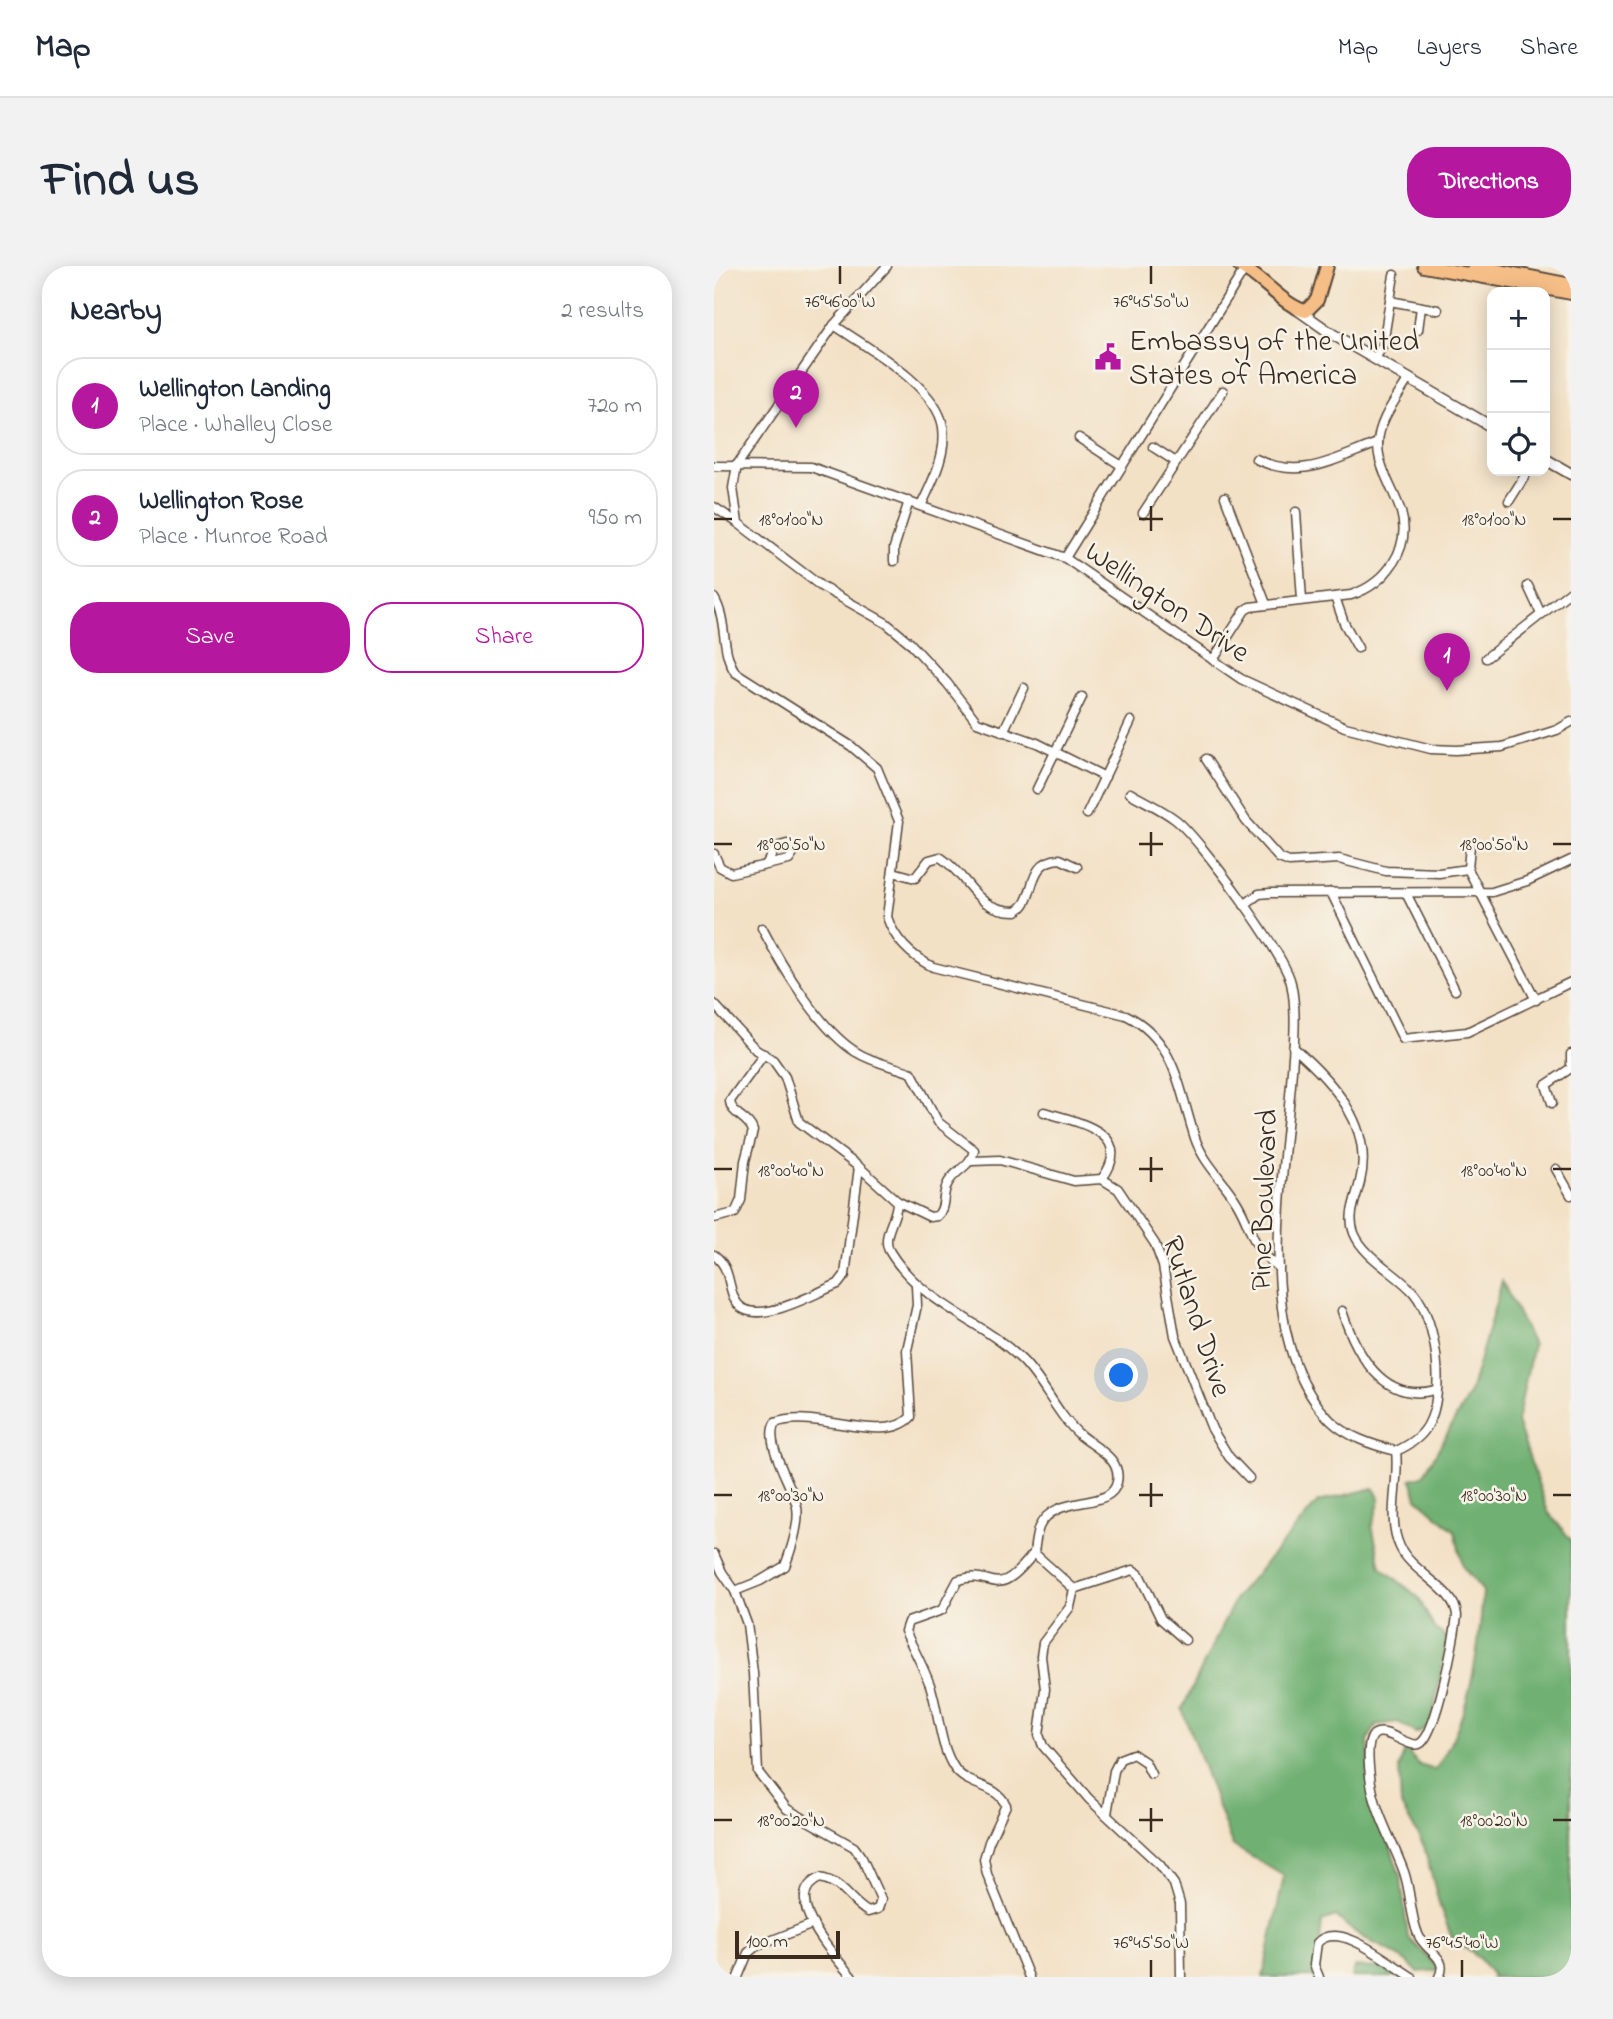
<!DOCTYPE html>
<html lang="en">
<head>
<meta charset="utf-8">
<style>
  body { margin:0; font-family:"Indie Flower",sans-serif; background:#f2f2f3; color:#1f2937 }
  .controls { position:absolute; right:21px; top:21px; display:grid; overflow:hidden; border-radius:14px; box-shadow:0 4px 18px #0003 }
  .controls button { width:63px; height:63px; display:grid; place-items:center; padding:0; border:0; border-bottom:2px solid #e0e1e3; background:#fff; color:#1f2937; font:35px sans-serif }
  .scale { position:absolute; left:21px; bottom:18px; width:105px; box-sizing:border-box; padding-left:7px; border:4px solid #3b2a1e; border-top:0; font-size:19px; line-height:24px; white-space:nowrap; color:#3b2a1e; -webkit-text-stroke:5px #f7f3e8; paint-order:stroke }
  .you { position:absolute; left:408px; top:1110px; width:24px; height:24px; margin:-18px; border:5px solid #fff; border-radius:50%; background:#1a73e8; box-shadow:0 0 0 10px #1a73e833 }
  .badge { display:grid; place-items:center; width:46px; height:46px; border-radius:50%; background:#b5179e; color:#fff; font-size:23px; font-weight:700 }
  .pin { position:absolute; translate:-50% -58px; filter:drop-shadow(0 2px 4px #0008) }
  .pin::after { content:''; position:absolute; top:37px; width:24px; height:21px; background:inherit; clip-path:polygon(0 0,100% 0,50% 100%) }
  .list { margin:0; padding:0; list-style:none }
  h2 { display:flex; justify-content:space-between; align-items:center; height:91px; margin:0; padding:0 28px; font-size:30px }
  h2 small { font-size:23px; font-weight:400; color:#747a83 }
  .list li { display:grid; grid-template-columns:46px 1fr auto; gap:21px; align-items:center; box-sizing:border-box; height:98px; margin:0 14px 14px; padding:0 14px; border:2px solid #e0e1e3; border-radius:28px }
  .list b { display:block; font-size:26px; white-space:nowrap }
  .list p { margin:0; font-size:23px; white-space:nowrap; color:#747a83 }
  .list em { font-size:23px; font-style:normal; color:#747a83 }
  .actions { display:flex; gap:14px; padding:21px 28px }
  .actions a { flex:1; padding:16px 0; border:2px solid #b5179e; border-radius:28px; text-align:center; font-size:24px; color:#b5179e }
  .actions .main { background:#b5179e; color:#fff }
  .icon { flex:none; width:38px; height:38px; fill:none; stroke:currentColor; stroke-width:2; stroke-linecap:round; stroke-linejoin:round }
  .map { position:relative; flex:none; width:857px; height:1711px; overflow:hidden; border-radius:28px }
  header { display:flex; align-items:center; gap:42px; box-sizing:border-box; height:98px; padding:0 35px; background:#fff; border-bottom:2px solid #e0e1e3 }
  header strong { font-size:33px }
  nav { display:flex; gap:38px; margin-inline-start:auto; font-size:24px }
  .intro { display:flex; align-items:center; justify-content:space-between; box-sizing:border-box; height:168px; padding:0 42px }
  h1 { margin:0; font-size:49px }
  .button { padding:18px 32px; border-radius:28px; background:#b5179e; color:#fff; font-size:24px; font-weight:700 }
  main { display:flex; gap:42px; padding:0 42px }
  aside { flex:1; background:#fff; border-radius:28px; box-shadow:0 4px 18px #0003 }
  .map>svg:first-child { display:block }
</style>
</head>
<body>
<header>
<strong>Map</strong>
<nav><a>Map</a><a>Layers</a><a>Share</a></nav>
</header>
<div class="intro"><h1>Find us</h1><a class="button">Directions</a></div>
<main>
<aside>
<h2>Nearby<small>2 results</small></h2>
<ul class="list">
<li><span class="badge">1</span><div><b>Wellington Landing</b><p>Place · Whalley Close</p></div><em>720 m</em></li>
<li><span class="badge">2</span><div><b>Wellington Rose</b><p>Place · Munroe Road</p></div><em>950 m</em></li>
</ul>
<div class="actions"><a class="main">Save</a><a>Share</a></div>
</aside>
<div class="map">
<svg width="857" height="1711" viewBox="0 0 857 1711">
  <rect width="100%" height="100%" fill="#f7f3e8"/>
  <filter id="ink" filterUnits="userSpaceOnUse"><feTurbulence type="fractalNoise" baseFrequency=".0143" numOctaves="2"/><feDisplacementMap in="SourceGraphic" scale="14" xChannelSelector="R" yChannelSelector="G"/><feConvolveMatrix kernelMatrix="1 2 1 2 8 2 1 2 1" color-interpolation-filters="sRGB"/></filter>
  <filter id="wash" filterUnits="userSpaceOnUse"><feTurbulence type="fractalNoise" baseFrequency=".00686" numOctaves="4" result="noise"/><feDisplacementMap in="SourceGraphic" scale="28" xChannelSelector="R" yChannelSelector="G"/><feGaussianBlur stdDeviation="1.57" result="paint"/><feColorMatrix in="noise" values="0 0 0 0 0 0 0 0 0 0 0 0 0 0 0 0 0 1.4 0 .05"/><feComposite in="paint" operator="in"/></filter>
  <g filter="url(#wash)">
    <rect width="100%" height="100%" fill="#f3e1c6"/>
    <g fill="#70b072" stroke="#566d48" stroke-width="2">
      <path d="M788,1015L819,1079L803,1156L834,1246L857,1274V1711H777L778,1708L765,1692L738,1672L726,1641L710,1580L687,1539L685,1502L691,1483L705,1499L721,1504C756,1453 765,1387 769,1325L749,1301L741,1265L703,1232L697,1213L709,1210L756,1127Z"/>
      <path d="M660,1222L666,1234L658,1260L667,1301L704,1331L720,1362L733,1372L720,1445L714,1461L702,1467L684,1456L663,1459L654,1473L657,1540L672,1567L687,1613L694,1671L726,1704L704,1706C679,1681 649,1678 622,1650L608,1655L603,1711H549L570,1610L518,1579L468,1443L522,1331L604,1236Z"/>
      <polygon points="641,1701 672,1702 687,1711 638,1711"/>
    </g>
  </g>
  <g filter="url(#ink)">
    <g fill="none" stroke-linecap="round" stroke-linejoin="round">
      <g stroke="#574537" stroke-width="11">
        <g id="minor">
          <polyline points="173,0 120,59 23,199 19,222 24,257 108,321 172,357 195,376 233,417 263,456 323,477 391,511"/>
          <polyline points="676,35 724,44"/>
          <path d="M120,59C152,81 223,120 229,161C233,189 218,216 207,240"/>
          <polyline points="704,64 707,41"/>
          <polyline points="661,93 669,79 680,9"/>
          <polyline points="365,172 408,200"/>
          <polyline points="439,181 462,196"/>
          <path d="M542,193C587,215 620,193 664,177"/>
          <polyline points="0,200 97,201 351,292 527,413 631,461 717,483 742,484 788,481 843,464 857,456"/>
          <polyline points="511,231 552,338"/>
          <polyline points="795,235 814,205"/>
          <polyline points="0,241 24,257"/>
          <polyline points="582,246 588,334"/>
          <polyline points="429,247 509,125"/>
          <polyline points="351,292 527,9"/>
          <polyline points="180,295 180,282 195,235"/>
          <polyline points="814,320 827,348"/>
          <polyline points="621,331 630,357 644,382"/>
          <path d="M0,332C14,355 6,383 21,406L137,480L163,502L185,555L173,651C181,675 197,690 219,701L412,749C462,774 465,824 481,872C489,896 509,914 522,935C540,964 534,978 565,1002"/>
          <polyline points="772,392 857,325"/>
          <path d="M499,394L531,344L536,341L637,329C671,318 698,283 687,246C680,224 665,204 664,180C663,156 683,132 695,112"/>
          <polyline points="289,466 310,422"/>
          <polyline points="492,493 532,555 565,592 575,596 625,593 672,605 725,607 754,603"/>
          <polyline points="323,523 368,431"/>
          <path d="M416,527C431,536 448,543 462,554C486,573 571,689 577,717C584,749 579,786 577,818C569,917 539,1076 616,1154C633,1171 659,1179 682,1185C696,1179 707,1172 714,1159C732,1127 723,1055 700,1027C683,1007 650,992 640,967C633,950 642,933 646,916C660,860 619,816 579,781"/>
          <polyline points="373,548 417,455"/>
          <polyline points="756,579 754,603 822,734"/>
          <polyline points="0,588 6,601 17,607 52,599 62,581 73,578 79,588 75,594 52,599"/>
          <path d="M179,606L201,612L215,594L226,591C257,611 259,645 302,645C324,635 310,595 346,593L363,601"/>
          <polyline points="617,626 689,773 753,766 857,716"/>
          <polyline points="692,627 741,724"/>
          <polyline points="530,639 545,628 556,627 778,626 813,615 857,594"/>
          <path d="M48,662C67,699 106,764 142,786C159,797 180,800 198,807L224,856L260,884C257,902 239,904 233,919C228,929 232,942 223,950L216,951L183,935"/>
          <path d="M0,738L42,784L59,794L71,811L85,856L145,901L183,935C184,952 166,970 176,986C207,1037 266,1053 307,1093C330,1115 342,1148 366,1169C381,1182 408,1192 403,1216C397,1246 341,1226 325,1261C322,1269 321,1279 320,1287L360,1323L356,1341L329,1377L327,1390L331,1423L325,1469L329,1480L375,1533L446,1599L460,1618L466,1638L467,1711"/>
          <polyline points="838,837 832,819 857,802 857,788"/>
          <path d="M330,846C363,856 422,866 388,913"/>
          <polyline points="258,895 286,894 360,915 388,913 404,923 441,978 449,1000 461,1070 498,1163 515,1191 535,1212"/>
          <polyline points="842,903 857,929"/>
          <path d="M0,952L21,947L27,934L31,895L39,865C35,851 17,849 16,835L50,788"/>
          <path d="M0,989C16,1001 13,1015 20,1032C35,1067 100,1027 124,1018L131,1009L145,901"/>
          <path d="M628,1045C642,1087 669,1138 721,1124"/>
          <path d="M682,1185C686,1217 672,1251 686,1281C698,1307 742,1323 743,1350C740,1373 723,1465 707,1477C691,1489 643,1425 657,1517C662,1548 679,1576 690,1606C697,1626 696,1649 704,1668C710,1685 736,1691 725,1711"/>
          <path d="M0,1288L8,1306L21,1325L33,1358L39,1407L44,1506L73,1543L140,1581L148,1592L167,1634L164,1643L154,1646C135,1635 129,1616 106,1612C64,1629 121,1691 138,1711"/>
          <polyline points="360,1323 419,1304 425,1308 447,1353 471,1374"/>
          <path d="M21,1325L46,1315L71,1300C77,1284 86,1258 83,1241C79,1220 49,1177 61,1157C101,1142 170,1180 197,1151L193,1084L203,1039L202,1020"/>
          <polyline points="393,1548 400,1505 406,1493 419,1488 431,1496 437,1508"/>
          <polyline points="0,1705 5,1711"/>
          <polyline points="24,1711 34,1687 41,1681 99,1658"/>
          <path d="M315,1711L273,1608L270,1593L275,1576L292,1539C280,1516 255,1522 241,1503C225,1480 225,1445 216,1419C209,1400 199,1382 191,1365L194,1356L228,1344L244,1314C282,1302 279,1339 320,1287"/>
          <path d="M605,1711L600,1699L603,1677C625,1653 676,1698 698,1711"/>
        </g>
      </g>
      <g stroke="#574537" stroke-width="13">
        <g id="tertiary">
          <polyline points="584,44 618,68 778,161"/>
          <polyline points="831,193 857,208"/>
        </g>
      </g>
      <g stroke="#574537" stroke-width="16">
        <g id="primary">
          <path d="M526,0C549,12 571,41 592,45L603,34L613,0"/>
          <polyline points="710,0 857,27"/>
          <polyline points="760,0 857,19"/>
        </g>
      </g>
      <use href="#minor" stroke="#fff" stroke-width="8"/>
      <use href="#tertiary" stroke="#fff" stroke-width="10"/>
      <use href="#primary" stroke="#f6be87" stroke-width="12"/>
    </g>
  </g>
  <path fill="none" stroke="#3b2a1e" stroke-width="2.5" d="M126,0V18M437,0V18M437,240V265M0,253H18M425,253H449M839,253H857M437,566V590M0,578H18M425,578H449M839,578H857M437,891V916M0,903H18M425,903H449M839,903H857M437,1217V1241M0,1229H18M425,1229H449M839,1229H857M437,1542V1566M0,1554H18M425,1554H449M839,1554H857M437,1694V1711M748,1694V1711"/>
  <defs>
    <g id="civic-bare" transform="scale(2.1)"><path d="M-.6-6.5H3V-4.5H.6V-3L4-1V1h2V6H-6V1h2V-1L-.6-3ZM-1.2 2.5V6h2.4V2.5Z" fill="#b5179e" stroke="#f7f3e8" stroke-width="2.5" paint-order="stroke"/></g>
  </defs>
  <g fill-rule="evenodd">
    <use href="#civic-bare" x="394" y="91"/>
  </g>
  <g text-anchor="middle" stroke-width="5" stroke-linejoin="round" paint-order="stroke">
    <g font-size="30" fill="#3b2a1e" stroke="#f7f3e8" text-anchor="start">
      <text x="415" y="84">Embassy of the United<tspan x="415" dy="34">States of America</tspan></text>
    </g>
    <g font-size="30" fill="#3b2a1e" stroke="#f7f3e8">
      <text transform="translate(454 335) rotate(34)" y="10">Wellington Drive</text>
      <text transform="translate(549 934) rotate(-88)" y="10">Pine Boulevard</text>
      <text transform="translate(484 1050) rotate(72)" y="10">Rutland Drive</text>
    </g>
  </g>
  <g font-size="18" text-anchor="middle" fill="#3b2a1e" stroke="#f7f3e8" stroke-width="5" stroke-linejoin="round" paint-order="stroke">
    <text x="126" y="41">76°46'00"W</text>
    <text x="437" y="41">76°45'50"W</text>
    <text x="77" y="259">18°01'00"N</text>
    <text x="780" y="259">18°01'00"N</text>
    <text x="77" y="584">18°00'50"N</text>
    <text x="780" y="584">18°00'50"N</text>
    <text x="77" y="910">18°00'40"N</text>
    <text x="780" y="910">18°00'40"N</text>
    <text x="77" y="1235">18°00'30"N</text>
    <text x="780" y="1235">18°00'30"N</text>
    <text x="77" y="1560">18°00'20"N</text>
    <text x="780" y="1560">18°00'20"N</text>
    <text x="437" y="1682">76°45'50"W</text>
    <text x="748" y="1682">76°45'40"W</text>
  </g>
</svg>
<div class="controls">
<button>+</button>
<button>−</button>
<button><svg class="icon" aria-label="locate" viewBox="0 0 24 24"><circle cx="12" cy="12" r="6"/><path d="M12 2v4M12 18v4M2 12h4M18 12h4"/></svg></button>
</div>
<div class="scale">100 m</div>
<div class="you"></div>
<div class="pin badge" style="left:733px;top:425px">1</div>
<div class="pin badge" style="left:82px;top:162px">2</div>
</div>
</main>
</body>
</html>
